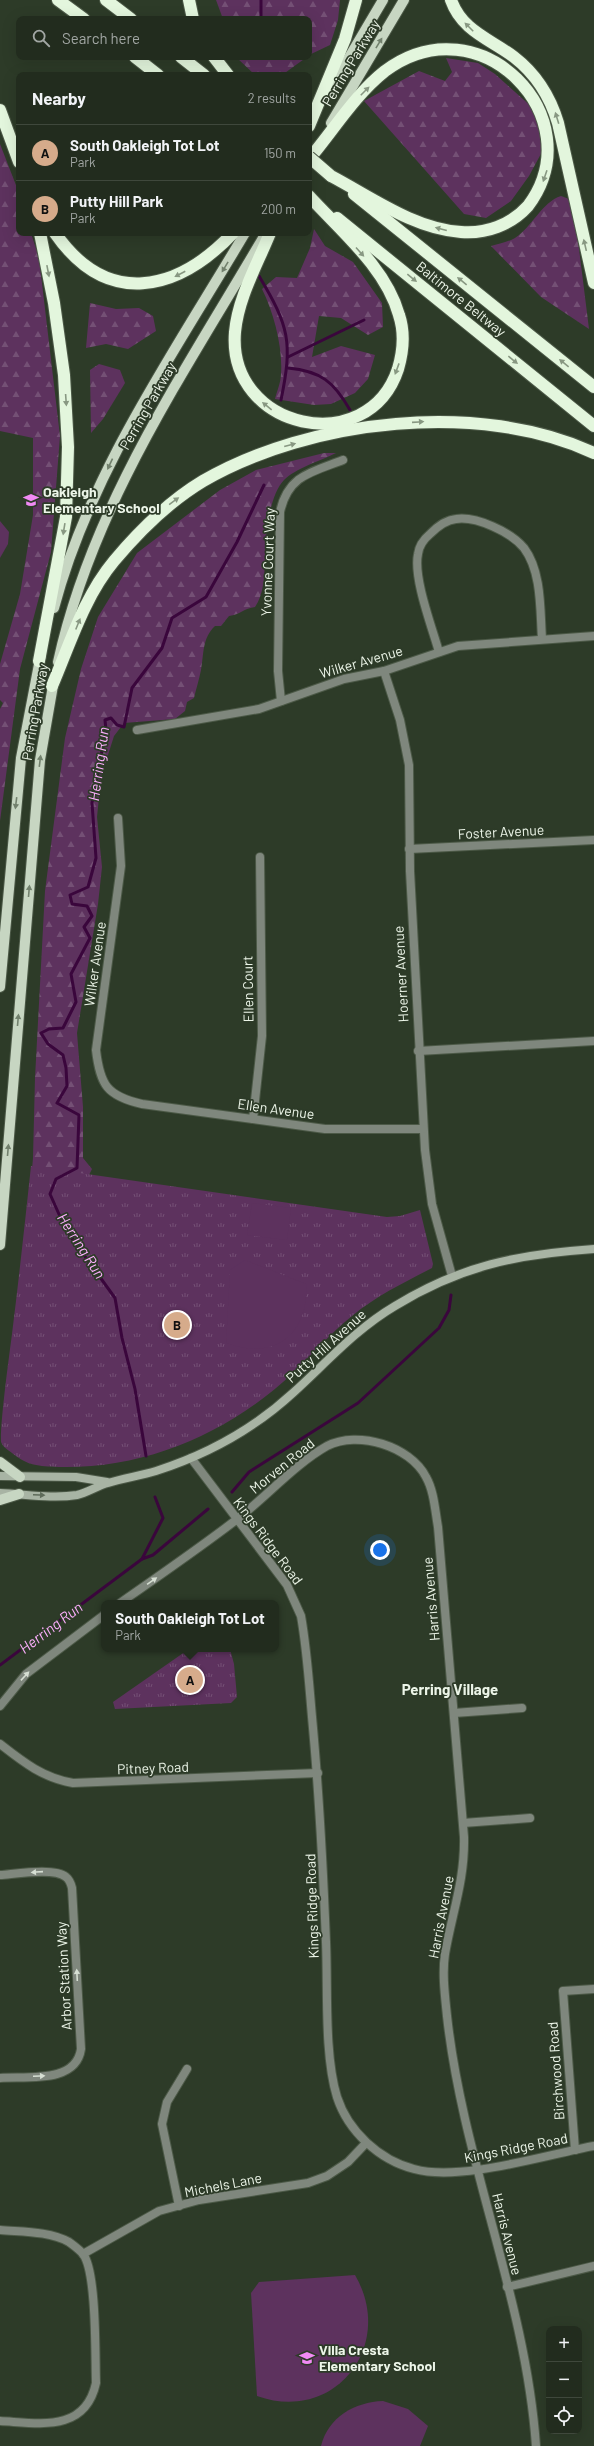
<!DOCTYPE html>
<html lang="en">
<head>
<meta charset="utf-8">
<style>
  body { margin:0; font-family:Barlow,sans-serif; background:#2a3427; color:#f1f3f6 }
  .controls { position:absolute; right:12px; bottom:12px; display:grid; overflow:hidden; border-radius:8px; box-shadow:0 4px 16px #0002 }
  .controls button { width:36px; height:36px; display:grid; place-items:center; padding:0; border:0; border-bottom:1px solid #3f483c; background:#222c1e; color:#f1f3f6; font:20px sans-serif }
  .you { position:absolute; left:380px; top:1550px; width:14px; height:14px; margin:-10px; border:3px solid #fff; border-radius:50%; background:#1a73e8; box-shadow:0 0 0 6px #1a73e833 }
  .badge { display:grid; place-items:center; width:26px; height:26px; border-radius:50%; background:#d6ab8b; color:#111; font-size:13px; font-weight:700 }
  .pin { position:absolute; translate:-50% -50%; border:2px solid #fff; box-shadow:0 1px 4px #0006 }
  .popup { position:absolute; left:101px; top:1600px; width:178px; height:52px; box-sizing:border-box; display:grid; place-content:center; border-radius:8px; background:#222c1e; filter:drop-shadow(0 1px 3px #0005); font-size:13px; white-space:nowrap; color:#a2a7a4 }
  .popup b { font-size:15px; color:#f1f3f6 }
  .popup::after { content:''; position:absolute; left:50%; top:100%; margin-left:-8px; border:8px solid transparent; border-top-color:#222c1e }
  .list { margin:0; padding:0; list-style:none }
  h2 { display:flex; justify-content:space-between; align-items:center; height:52px; margin:0; padding:0 16px; font-size:17px }
  h2 small { font-size:13px; font-weight:400; color:#a2a7a4 }
  .list li { display:grid; grid-template-columns:26px 1fr auto; gap:12px; align-items:center; box-sizing:border-box; height:56px; padding:0 16px; border-top:1px solid #3f483c }
  .list b { display:block; font-size:15px; white-space:nowrap }
  .list p { margin:0; font-size:13px; white-space:nowrap; color:#a2a7a4 }
  .list em { font-size:13px; font-style:normal; color:#a2a7a4 }
  .icon { flex:none; width:22px; height:22px; fill:none; stroke:currentColor; stroke-width:2; stroke-linecap:round; stroke-linejoin:round }
  .map { position:relative; flex:none; width:594px; height:2446px; overflow:hidden }
  .search { position:absolute; background:#222c1e; box-shadow:0 4px 16px #0002; left:16px; top:16px; width:296px; height:44px; display:flex; align-items:center; gap:10px; box-sizing:border-box; padding:0 14px; border-radius:8px; color:#a2a7a4; font-size:15px }
  .panel { position:absolute; background:#222c1e; box-shadow:0 4px 16px #0002; left:16px; top:72px; width:296px; height:164px; border-radius:8px }
  .map>svg:first-child { display:block }
</style>
</head>
<body>
<div class="map">
<svg width="594" height="2446" viewBox="0 0 594 2446">
  <defs>
    <pattern id="forest-firs" width="22" height="20" patternUnits="userSpaceOnUse"><rect width="22" height="20" fill="#5d325e"/><path d="M5 1l3.5 6h-7zM16 11l3.5 6h-7z" fill="#745075"/></pattern>
    <pattern id="park-tufts" width="24" height="20" patternUnits="userSpaceOnUse"><rect width="24" height="20" fill="#5d325e"/><path d="M3 7l-1-3M5 7V3M7 7l1-3M15 17l-1-3M17 17v-4M19 17l1-3" fill="none" stroke="#745075"/></pattern>
  </defs>
  <rect width="100%" height="100%" fill="#2d3b28"/>
  <g fill="url(#forest-firs)">
    <polygon points="216,0 340,0 338,20 330,45 309,55 309,19 223,19"/>
    <polygon points="236,57 307,57 282,75 255,75"/>
    <polygon points="446,58 478,63 495,74 533,108 543,129 543,150 529,176 511,201 486,218 464,214 364,101 419,71 445,81 452,72"/>
    <polygon points="0,144 19,193 19,233 31,233 39,258 60,436 51,552 20,669 0,821 0,709 3,703 0,700 0,664 20,594 33,515 33,438 0,431"/>
    <path d="M561,196L569,199L578,241L589,329L541,297L491,246C498,244 508,242 515,238C532,227 542,202 561,196Z"/>
    <path d="M314,229L325,246L353,262L382,303L383,327L368,335L341,318L319,316L312,357L341,346L375,355L368,379L355,393L331,404L314,405L275,399C277,391 281,382 281,374C283,348 274,313 262,289L276,277L297,278L310,248Z"/>
    <polygon points="90,303 116,309 139,308 153,316 156,331 128,349 106,344 86,348"/>
    <polygon points="99,364 120,370 125,383 103,419 91,433 90,370"/>
    <path d="M324,453H336C322,460 294,469 284,480C268,497 265,540 265,562C264,577 264,594 255,607C244,608 240,615 229,616L221,626H215C202,638 204,654 201,670C199,680 196,689 194,698L187,702L185,711L175,719L124,723L114,736L101,777L97,817L102,867L98,904L77,1033L83,1107V1158L92,1169L87,1179L25,1251L33,1158L35,1078L45,891L65,738L81,669L98,617L137,553L220,490L256,470Z"/>
  </g>
  <g fill="url(#park-tufts)">
    <path d="M31,1166L387,1217L400,1216L420,1210L433,1264L432,1268C405,1282 376,1296 352,1316C330,1334 312,1354 293,1373C229,1433 146,1469 59,1467C38,1466 28,1466 12,1453C8,1450 3,1447 1,1442C0,1423 9,1357 12,1334C19,1278 25,1222 31,1166Z"/>
    <polygon points="189,1649 230,1649 234,1664 237,1697 231,1703 115,1709 113,1702"/>
  </g>
  <g fill="#5d325e">
    <polygon points="0,521 9,532 8,544 0,558"/>
    <polygon points="252,1203 291,1208 287,1240 247,1235"/>
    <path d="M245,1260L306,1284C309,1335 274,1361 226,1343L230,1270Z"/>
    <path d="M355,2275C396,2345 335,2424 257,2396L251,2293L259,2282Z"/>
    <path d="M383,2401L408,2409L428,2426L420,2446H321C328,2417 355,2402 383,2401Z"/>
  </g>
  <g fill="none" stroke-linecap="round" stroke-linejoin="round">
    <g stroke="#3a063c" stroke-width="3">
      <polyline points="261,19 261,0"/>
      <path d="M259,276C289,326 293,342 281,400"/>
      <polyline points="288,357 364,320"/>
      <path d="M288,368C321,371 334,382 350,410"/>
      <polyline points="146,1456 135,1389 122,1338 115,1298 66,1230 50,1194 56,1179 77,1168 79,1115 57,1103 67,1086 66,1068 63,1055 48,1044 41,1033 49,1029 63,1028 76,1002 71,974 90,938 84,927 92,916 87,906 72,904 70,895 88,887 96,858 92,803 106,730 105,720 111,718 117,725 124,727 132,688 162,648 172,618 206,597 237,542 264,485"/>
      <polyline points="232,1492 249,1472 358,1403 439,1328 449,1310 451,1295"/>
      <polyline points="142,1559 153,1555 208,1509"/>
      <polyline points="0,1665 142,1559 163,1518 155,1497"/>
    </g>
    <g stroke="#4c5947" stroke-width="10">
      <g id="minor">
        <path d="M439,652C432,627 413,578 418,554C419,546 424,539 430,534C437,527 445,520 456,519C476,516 511,532 524,548C542,572 540,610 542,639"/>
        <polyline points="384,671 400,720 409,765 410,871 425,1150 432,1204 452,1276"/>
        <path d="M281,701L278,671L280,512C288,475 312,472 343,460"/>
        <polyline points="137,730 259,709 344,679 384,671 458,646 594,636"/>
        <path d="M118,818L121,866L96,1050C100,1085 107,1096 142,1104L325,1129H423"/>
        <polyline points="409,849 594,840"/>
        <polyline points="418,1051 594,1041"/>
        <polyline points="253,1119 262,1036 260,857"/>
        <path d="M191,1458L287,1585L301,1616C307,1650 309,1683 312,1717C319,1792 323,1867 326,1942C328,1988 324,2055 337,2097C348,2131 379,2160 414,2169C460,2182 545,2155 594,2146"/>
        <path d="M120,1603C159,1576 198,1549 236,1520C265,1498 295,1464 327,1446C358,1430 410,1446 426,1477C434,1491 435,1510 438,1527L464,1837C465,1880 452,1913 445,1954C442,1974 445,1996 447,2016C463,2162 526,2300 536,2446"/>
        <polyline points="0,1706 26,1674 104,1615"/>
        <polyline points="454,1713 522,1708"/>
        <path d="M0,1744C23,1762 43,1778 73,1783L318,1773"/>
        <polyline points="463,1823 530,1818"/>
        <path d="M0,1875C15,1874 55,1867 66,1877C70,1880 71,1884 72,1888L81,2049C76,2084 26,2076 0,2078"/>
        <polyline points="575,2150 563,1991 594,1989"/>
        <polyline points="179,2206 162,2124 167,2102 187,2069"/>
        <path d="M0,2230C22,2232 49,2231 69,2242C73,2245 80,2250 83,2254C97,2272 95,2358 96,2383C85,2433 39,2423 0,2421"/>
        <polyline points="83,2254 159,2211 199,2200 308,2183 327,2176 348,2162 366,2143"/>
        <polyline points="507,2287 594,2266"/>
      </g>
    </g>
    <g stroke="#4c5947" stroke-width="10">
      <g id="secondary">
        <polyline points="0,1476 76,1477 107,1482"/>
        <path d="M0,1493C25,1494 52,1499 77,1495C87,1493 97,1486 108,1483C123,1478 140,1476 156,1471C206,1455 255,1428 294,1392C327,1362 356,1329 395,1306C460,1266 518,1254 594,1249"/>
      </g>
    </g>
    <g stroke="#4c5947" stroke-width="12">
      <g id="primary">
        <polyline points="325,98 383,0"/>
        <polyline points="331,123 404,0"/>
        <path d="M54,608C90,472 174,353 245,233"/>
        <path d="M58,662C92,506 184,373 263,238"/>
        <polyline points="0,987 21,758 41,654"/>
        <polyline points="0,1245 40,760 54,680"/>
        <polyline points="0,1462 20,1477"/>
        <polyline points="0,1500 19,1494"/>
      </g>
    </g>
    <g stroke="#4c5947" stroke-width="14">
      <g id="motorway">
        <polyline points="58,0 84,19"/>
        <polyline points="106,0 131,19"/>
        <polyline points="189,0 193,19"/>
        <path d="M451,0C462,31 490,39 514,57C536,74 550,96 558,123L594,283"/>
        <polyline points="135,57 158,75"/>
        <polyline points="181,57 204,75"/>
        <polyline points="214,57 228,75"/>
        <polyline points="0,110 19,162"/>
        <polyline points="309,126 345,39 356,0"/>
        <path d="M314,153C336,126 357,93 385,71C480,0 594,118 528,206C511,225 486,234 461,232C414,229 371,197 331,176"/>
        <polyline points="354,194 594,387"/>
        <polyline points="337,218 594,426"/>
        <path d="M55,233C107,308 177,292 233,233"/>
        <path d="M270,233C257,265 238,298 235,332C227,430 368,460 398,369C403,352 405,333 399,315C386,268 341,231 309,196"/>
        <polyline points="39,661 66,517 68,447 64,375 54,303 40,233"/>
        <path d="M52,686C70,644 84,597 114,561C140,530 168,502 203,481C310,419 481,400 594,453"/>
      </g>
    </g>
    <use href="#minor" stroke="#7f877d" stroke-width="8"/>
    <use href="#secondary" stroke="#a8b4a4" stroke-width="8"/>
    <use href="#primary" stroke="#c7d6c2" stroke-width="10"/>
    <use href="#motorway" stroke="#e3f6dd" stroke-width="12"/>
    <g stroke="#4c5947" stroke-width="14" stroke-linecap="butt">
      <polyline id="motorway-bridge" points="309,157 331,176"/>
    </g>
    <use href="#motorway-bridge" stroke="#e3f6dd" stroke-width="12"/>
  </g>
  <defs><path id="oneway-solid" d="M-6-.8H1V-3.2L6.5 0L1 3.2V.8H-6Z"/></defs>
  <g fill="#889882">
    <use href="#oneway-solid" transform="translate(469 27) rotate(-135)"/>
    <use href="#oneway-solid" transform="translate(365 91) rotate(-45)"/>
    <use href="#oneway-solid" transform="translate(557 118) rotate(-107)"/>
    <use href="#oneway-solid" transform="translate(545 176) rotate(109)"/>
    <use href="#oneway-solid" transform="translate(441 229) rotate(-165)"/>
    <use href="#oneway-solid" transform="translate(585 245) rotate(-103)"/>
    <use href="#oneway-solid" transform="translate(360 252) rotate(48)"/>
    <use href="#oneway-solid" transform="translate(48 271) rotate(79)"/>
    <use href="#oneway-solid" transform="translate(180 274) rotate(152)"/>
    <use href="#oneway-solid" transform="translate(412 278) rotate(39)"/>
    <use href="#oneway-solid" transform="translate(462 281) rotate(-141)"/>
    <use href="#oneway-solid" transform="translate(513 360) rotate(39)"/>
    <use href="#oneway-solid" transform="translate(564 363) rotate(-141)"/>
    <use href="#oneway-solid" transform="translate(397 369) rotate(110)"/>
    <use href="#oneway-solid" transform="translate(66 400) rotate(86)"/>
    <use href="#oneway-solid" transform="translate(267 406) rotate(-141)"/>
    <use href="#oneway-solid" transform="translate(418 422) rotate(-4)"/>
    <use href="#oneway-solid" transform="translate(290 445) rotate(-15)"/>
    <use href="#oneway-solid" transform="translate(174 501) rotate(-36)"/>
    <use href="#oneway-solid" transform="translate(64 529) rotate(99)"/>
    <use href="#oneway-solid" transform="translate(78 624) rotate(-68)"/>
  </g>
  <g fill="#72816d">
    <use href="#oneway-solid" transform="translate(379 43) rotate(-59)"/>
    <use href="#oneway-solid" transform="translate(225 267) rotate(121)"/>
    <use href="#oneway-solid" transform="translate(110 464) rotate(115)"/>
    <use href="#oneway-solid" transform="translate(40 761) rotate(-83)"/>
    <use href="#oneway-solid" transform="translate(16 803) rotate(97)"/>
    <use href="#oneway-solid" transform="translate(29 891) rotate(-85)"/>
    <use href="#oneway-solid" transform="translate(18 1020) rotate(-85)"/>
    <use href="#oneway-solid" transform="translate(8 1150) rotate(-85)"/>
  </g>
  <use fill="#5e6b5a" href="#oneway-solid" transform="translate(39 1495) rotate(2)"/>
  <g fill="#d6dfd3">
    <use href="#oneway-solid" transform="translate(152 1581) rotate(-35)"/>
    <use href="#oneway-solid" transform="translate(25 1676) rotate(-47)"/>
    <use href="#oneway-solid" transform="translate(37 1872) rotate(176)"/>
    <use href="#oneway-solid" transform="translate(77 1975) rotate(-93)"/>
    <use href="#oneway-solid" transform="translate(39 2076) rotate(-3)"/>
  </g>
  <defs>
    <g id="school-bare" transform="scale(1.2)"><path d="M0-5L7-2L0 1L-7-2ZM-4 1L0 2.5L4 1V4Q0 6-4 4Z" fill="#f18af4" stroke="#2d3b28" stroke-width="2.5" paint-order="stroke"/></g>
  </defs>
  <g fill-rule="evenodd">
    <use href="#school-bare" x="31" y="500"/>
    <use href="#school-bare" x="307" y="2358"/>
  </g>
  <g text-anchor="middle" stroke-width="3.5" stroke-linejoin="round" paint-order="stroke">
    <g font-size="14" fill="#ecf5e8" stroke="#2d3b28">
      <text transform="translate(351 63) rotate(-59)" y="5">Perring Parkway</text>
      <text transform="translate(461 299) rotate(39)" y="5">Baltimore Beltway</text>
      <text transform="translate(148 406) rotate(-60)" y="5">Perring Parkway</text>
      <text transform="translate(268 562) rotate(-88)" y="5">Yvonne Court Way</text>
      <text transform="translate(361 662) rotate(-16)" y="5">Wilker Avenue</text>
      <text transform="translate(35 712) rotate(-80)" y="5">Perring Parkway</text>
      <text transform="translate(501 832) rotate(-3)" y="5">Foster Avenue</text>
      <text transform="translate(95 964) rotate(-82)" y="5">Wilker Avenue</text>
      <text transform="translate(401 974) rotate(-93)" y="5">Hoerner Avenue</text>
      <text transform="translate(248 989) rotate(-91)" y="5">Ellen Court</text>
      <text transform="translate(276 1109) rotate(8)" y="5">Ellen Avenue</text>
      <text transform="translate(326 1346) rotate(-42)" y="5">Putty Hill Avenue</text>
      <text transform="translate(282 1466) rotate(-39)" y="5">Morven Road</text>
      <text transform="translate(268 1541) rotate(53)" y="5">Kings Ridge Road</text>
      <text transform="translate(431 1599) rotate(-95)" y="5">Harris Avenue</text>
      <text transform="translate(153 1768) rotate(-2)" y="5">Pitney Road</text>
      <text transform="translate(312 1906) rotate(-92)" y="5">Kings Ridge Road</text>
      <text transform="translate(441 1917) rotate(-79)" y="5">Harris Avenue</text>
      <text transform="translate(64 1976) rotate(-93)" y="5">Arbor Station Way</text>
      <text transform="translate(556 2071) rotate(-94)" y="5">Birchwood Road</text>
      <text transform="translate(516 2148) rotate(-11)" y="5">Kings Ridge Road</text>
      <text transform="translate(223 2185) rotate(-11)" y="5">Michels Lane</text>
      <text transform="translate(507 2234) rotate(76)" y="5">Harris Avenue</text>
    </g>
    <g font-size="14" font-weight="bold" fill="#ecf5e8" stroke="#2d3b28" text-anchor="start">
      <text x="43" y="497">Oakleigh<tspan x="43" dy="16">Elementary School</tspan></text>
      <text x="319" y="2355">Villa Cresta<tspan x="319" dy="16">Elementary School</tspan></text>
    </g>
    <g font-size="15" font-style="italic" fill="#fdaffe" stroke="#2d3b28">
      <text transform="translate(99 764) rotate(-82)" y="5">Herring Run</text>
      <text transform="translate(81 1246) rotate(57)" y="5">Herring Run</text>
      <text transform="translate(51 1628) rotate(-37)" y="5">Herring Run</text>
    </g>
    <g font-size="15" font-weight="bold" fill="#ecf5e8" stroke="#2d3b28">
      <text x="450" y="1695">Perring Village</text>
    </g>
  </g>
</svg>
<div class="controls">
<button>+</button>
<button>−</button>
<button><svg class="icon" aria-label="locate" viewBox="0 0 24 24"><circle cx="12" cy="12" r="6"/><path d="M12 2v4M12 18v4M2 12h4M18 12h4"/></svg></button>
</div>
<div class="you"></div>
<div class="pin badge" style="left:190px;top:1680px">A</div>
<div class="popup"><b>South Oakleigh Tot Lot</b>Park</div>
<div class="pin badge" style="left:177px;top:1325px">B</div>
<div class="search"><svg class="icon" aria-label="search" viewBox="0 0 24 24"><circle cx="10" cy="10" r="6"/><path d="M15 15l6 6"/></svg>Search here</div>
<section class="panel">
<h2>Nearby<small>2 results</small></h2>
<ul class="list">
<li><span class="badge">A</span><div><b>South Oakleigh Tot Lot</b><p>Park</p></div><em>150 m</em></li>
<li><span class="badge">B</span><div><b>Putty Hill Park</b><p>Park</p></div><em>200 m</em></li>
</ul>
</section>
</div>
</body>
</html>
